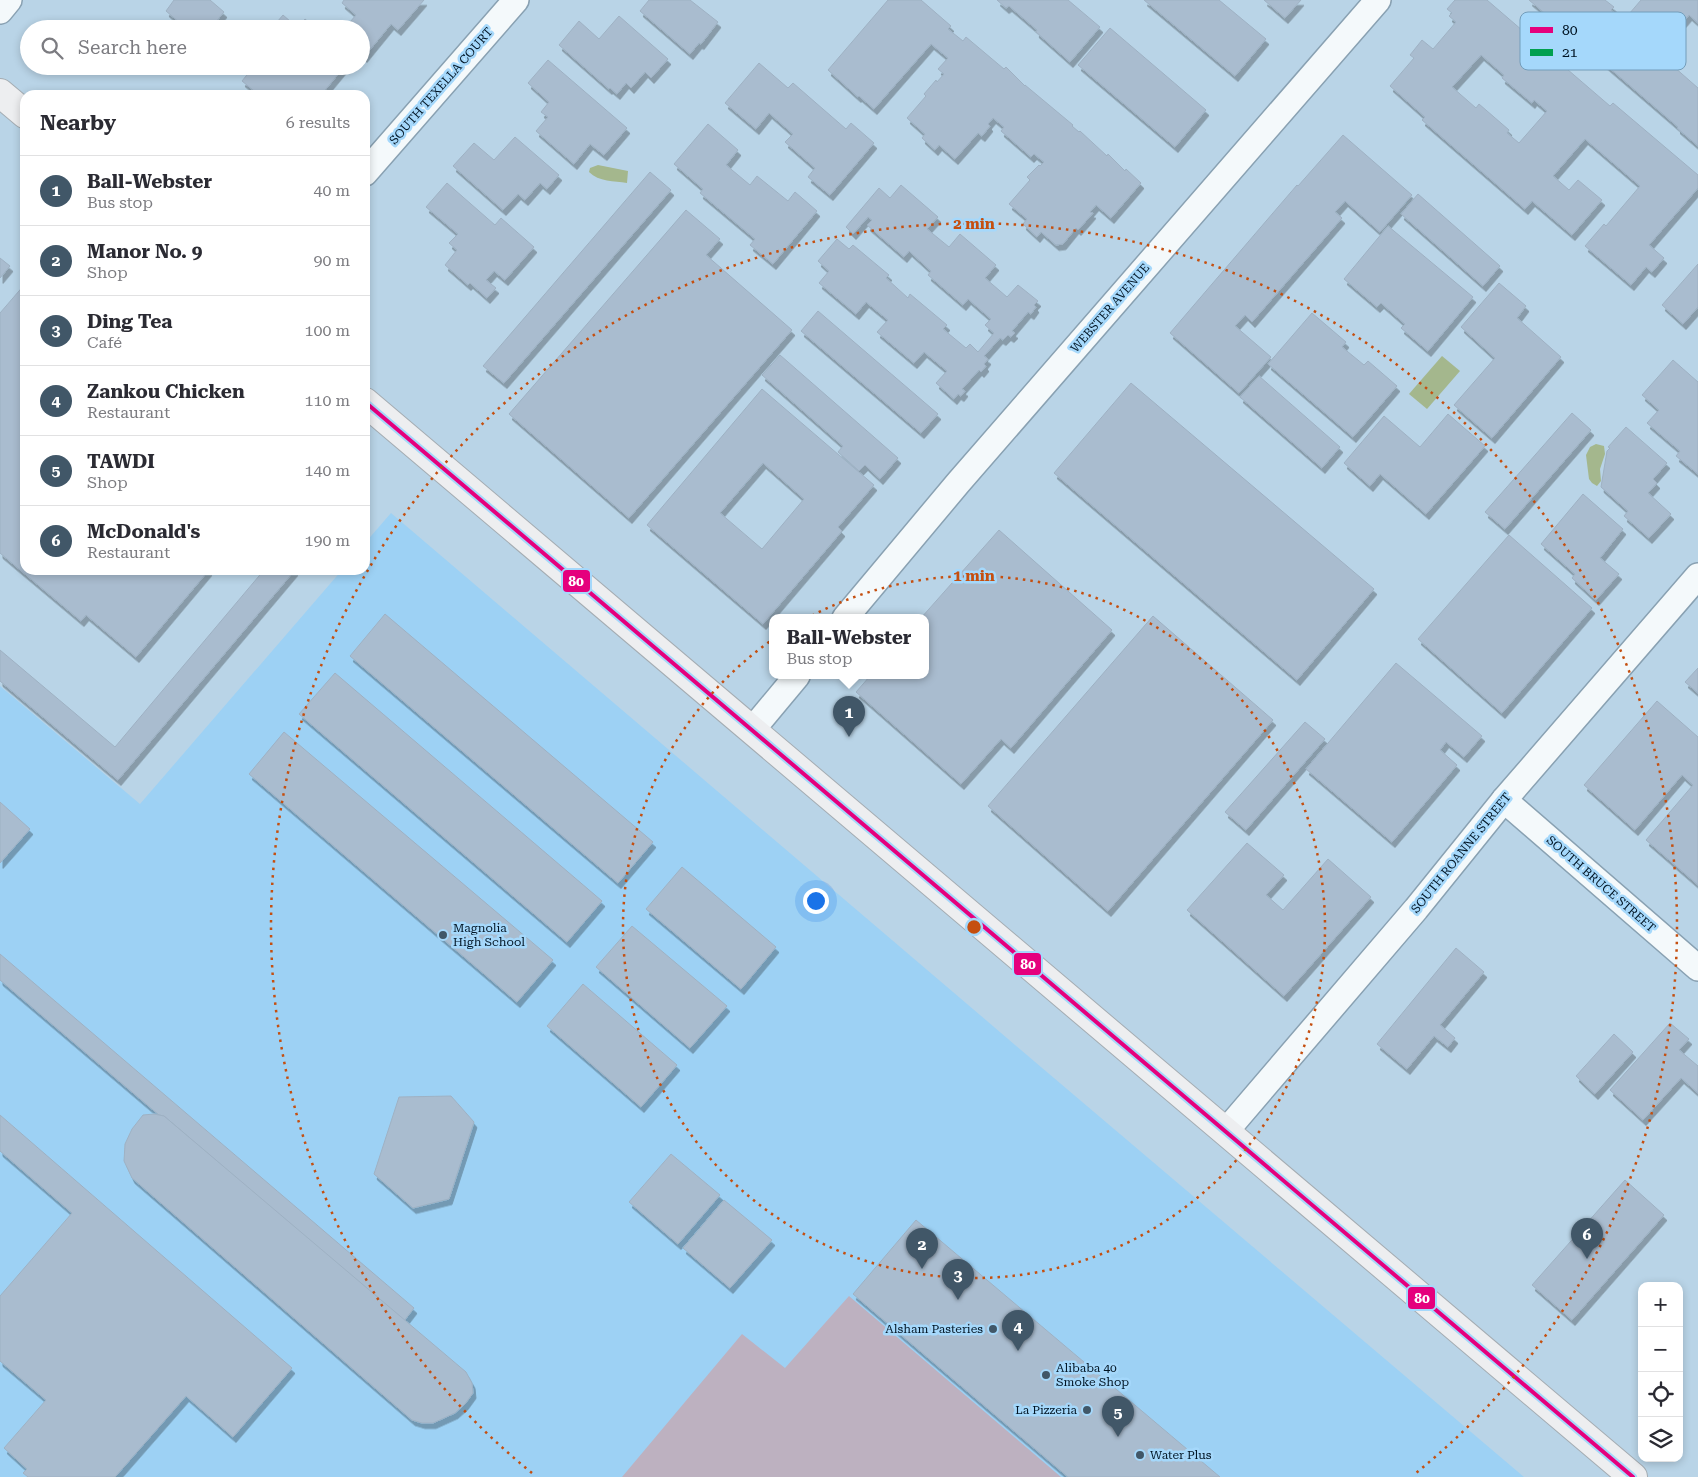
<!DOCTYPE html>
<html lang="en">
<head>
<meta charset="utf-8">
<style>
  body { margin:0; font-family:"Roboto Serif",serif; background:#f7f7f7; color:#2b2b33 }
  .controls { position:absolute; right:15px; bottom:15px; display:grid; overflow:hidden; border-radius:10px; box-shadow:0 2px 8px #0003 }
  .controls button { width:45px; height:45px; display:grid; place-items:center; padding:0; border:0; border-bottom:1px solid #e1e1e2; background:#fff; color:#2b2b33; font:25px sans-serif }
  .you { position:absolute; left:815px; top:900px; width:18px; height:18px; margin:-12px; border:4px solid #fff; border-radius:50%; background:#1a73e8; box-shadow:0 0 0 8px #1a73e833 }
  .badge { display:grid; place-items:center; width:32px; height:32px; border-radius:50%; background:#415768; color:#fff; font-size:16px; font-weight:700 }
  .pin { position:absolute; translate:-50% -41px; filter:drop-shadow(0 1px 2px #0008) }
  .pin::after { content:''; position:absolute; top:26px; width:18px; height:15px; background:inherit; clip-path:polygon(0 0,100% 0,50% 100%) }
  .popup { position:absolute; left:769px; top:614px; width:160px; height:65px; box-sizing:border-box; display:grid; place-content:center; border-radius:10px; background:#fff; filter:drop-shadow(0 1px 4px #0005); font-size:16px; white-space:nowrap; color:#7c7c81 }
  .popup b { font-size:19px; color:#2b2b33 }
  .popup::after { content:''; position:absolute; left:50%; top:100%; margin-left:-10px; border:10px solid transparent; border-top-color:#fff }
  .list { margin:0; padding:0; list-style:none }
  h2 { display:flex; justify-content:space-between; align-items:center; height:65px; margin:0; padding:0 20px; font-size:21px }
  h2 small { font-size:16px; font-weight:400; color:#7c7c81 }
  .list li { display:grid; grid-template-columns:32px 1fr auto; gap:15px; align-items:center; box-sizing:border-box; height:70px; padding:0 20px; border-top:1px solid #e1e1e2 }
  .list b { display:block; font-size:19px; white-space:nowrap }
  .list p { margin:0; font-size:16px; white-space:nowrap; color:#7c7c81 }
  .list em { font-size:16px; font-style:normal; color:#7c7c81 }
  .icon { flex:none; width:28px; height:28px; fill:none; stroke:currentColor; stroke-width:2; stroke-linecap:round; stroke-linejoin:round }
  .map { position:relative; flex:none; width:1698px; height:1477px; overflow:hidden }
  .search { position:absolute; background:#fff; box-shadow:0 2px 8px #0003; left:20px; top:20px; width:350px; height:55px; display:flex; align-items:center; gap:12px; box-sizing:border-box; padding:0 18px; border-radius:28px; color:#7c7c81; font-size:19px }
  .panel { position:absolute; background:#fff; box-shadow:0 2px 8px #0003; left:20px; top:90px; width:350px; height:485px; border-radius:15px }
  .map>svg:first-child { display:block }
</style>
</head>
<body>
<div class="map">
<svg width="1698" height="1477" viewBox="0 0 1698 1477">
  <defs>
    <filter id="shadow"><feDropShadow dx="3" dy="5.5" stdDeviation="0" flood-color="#0004"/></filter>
  </defs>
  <rect width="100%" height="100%" fill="#b9d4e7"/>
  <polygon fill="#9dd1f4" points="391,513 1041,1067 1524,1477 0,1477 0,686 140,804 342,570 365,570 365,543"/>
  <polygon fill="#bdb1c0" points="849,1296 1061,1477 622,1477 742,1334 785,1368"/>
  <g fill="#a4b78d">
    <path d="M598,165L628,171L627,183C614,181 599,182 589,172L590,168Z"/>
    <polygon points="1442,356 1460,371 1427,409 1409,394"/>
    <polygon points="1596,444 1604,446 1605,454 1600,469 1601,481 1597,486 1592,483 1589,479 1586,455 1590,447"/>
  </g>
  <g fill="#a9bccf" stroke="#9eb1c3" fill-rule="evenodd" filter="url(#shadow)">
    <polygon points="174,0 210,0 224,12 210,29 187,29 166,11"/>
    <polygon points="344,0 424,0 398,30 391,24 364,57 361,54 361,29 344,29 356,15 342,3"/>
    <polygon points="649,0 690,0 718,22 701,44 699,43 690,54 640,11"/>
    <polygon points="888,0 921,0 951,26 948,29 963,41 966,37 1004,69 1006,67 1025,86 1025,85 1073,125 1072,126 1079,132 1080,131 1107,156 1108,154 1125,171 1126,169 1141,183 1111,218 1096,205 1090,212 1093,213 1078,230 1076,228 1063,244 1056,245 1041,232 1037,237 1023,224 1027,219 1009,204 1030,180 1027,177 1039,165 1040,166 1044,162 1034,154 1031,157 1001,131 1004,127 993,118 988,124 990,126 982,136 978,133 955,159 939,145 935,150 922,138 925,134 907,118 926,96 924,94 936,80 937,82 944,74 938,69 948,58 931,44 874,109 859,96 858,97 828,70"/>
    <polygon points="997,0 1068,0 1100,27 1070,62 1036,32 1037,30 1009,6 1006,8"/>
    <polygon points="1144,0 1219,0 1266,39 1235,76"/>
    <polygon points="1264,0 1301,0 1285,18"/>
    <path d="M1455,0H1487L1537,43L1533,47L1557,67L1560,63L1610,106L1613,103L1698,175V188L1649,245L1664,258L1652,272L1646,267L1631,285L1585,246L1604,224L1606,226L1640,186L1585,139L1553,176L1569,190L1578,180L1602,200L1572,235L1532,201L1525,209L1422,120L1425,117L1390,86L1414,58L1410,55L1422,40L1433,49L1456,22L1449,16L1452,13L1447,9ZM1481,55L1504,75L1502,78L1532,103L1534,100L1547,111L1519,143L1507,133L1509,130L1479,104L1476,108L1452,87Z"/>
    <polygon points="1529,0 1605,0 1614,7 1611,10 1623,21 1641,0 1698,0 1698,23 1689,15 1657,52 1698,88 1698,146 1677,128 1678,127 1578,41 1581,37 1558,18 1555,22"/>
    <polygon points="283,15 298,28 305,19 317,29 271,29"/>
    <polygon points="619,16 668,59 651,78 645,72 631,88 626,83 617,94 610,88 609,89 559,45 579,21 599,39"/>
    <polygon points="1110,28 1206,110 1175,147 1078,65"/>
    <polygon points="548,60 627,128 604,155 590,144 574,164 536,131 548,117 541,112 549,102 528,83"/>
    <polygon points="759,63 788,88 793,83 846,129 851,123 874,143 830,195 808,177 815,168 785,142 793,134 769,113 756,129 725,103"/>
    <polygon points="254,66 345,66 321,95 259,95 242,81"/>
    <polygon points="708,124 738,150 726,165 750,185 757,176 788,201 795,192 817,211 773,264 750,245 755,239 700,193 703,189 674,164"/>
    <polygon points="1343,135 1412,195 1380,232 1345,201 1335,212 1342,218 1252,322 1245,315 1235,326 1271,357 1239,393 1170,333 1297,185 1298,186"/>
    <polygon points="515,137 559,175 547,189 540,183 525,200 518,194 503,210 453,166 474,143 494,160"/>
    <polygon points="650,172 671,190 504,383 483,366"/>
    <polygon points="447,183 495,225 501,218 534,247 505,280 494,271 486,280 496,288 487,298 470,283 468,285 445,265 457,250 449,243 458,234 426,207"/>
    <polygon points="901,185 938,217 927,229 949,247 960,234 996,265 985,278 1007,297 1018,285 1038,301 1034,305 1036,307 1031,314 1028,312 1012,331 1015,333 1011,337 1008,335 1003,340 1000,338 984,356 988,359 984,364 986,366 981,372 979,370 962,389 965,391 961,396 958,394 954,399 936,383 947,371 924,352 914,363 877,332 888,320 866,302 856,314 819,283 829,271 818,261 837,239 849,249 853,245 889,275 886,278 908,298 910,294 947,325 943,329 966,348 970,344 978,352 994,333 985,325 991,319 968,299 963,305 928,275 931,271 909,251 904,257 867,225 872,220 868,217 853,234 846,227 879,188 890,198"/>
    <polygon points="1418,194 1500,266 1483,286 1401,214"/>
    <polygon points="686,210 720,239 706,255 792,330 629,518 509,414"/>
    <polygon points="1388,226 1473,297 1428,351 1401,328 1405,324 1381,303 1377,307 1344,279"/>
    <polygon points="0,258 10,266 0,278"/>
    <polygon points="1698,264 1698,307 1683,324 1662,305"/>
    <polygon points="1499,283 1526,306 1517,318 1561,357 1492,438 1454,405 1495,358 1461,327"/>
    <polygon points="25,284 25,570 209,570 136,657 86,615 81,621 0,553 0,313"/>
    <polygon points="818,311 938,414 921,433 801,331"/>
    <polygon points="1312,313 1346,342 1342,347 1364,365 1368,361 1397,386 1353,437 1268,364"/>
    <polygon points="780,355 898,458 880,479 865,465 859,471 838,452 843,446 762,375"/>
    <polygon points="1673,360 1698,382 1698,474 1676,456 1680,451 1647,423 1659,410 1642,395"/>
    <polygon points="1259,376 1340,447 1322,468 1240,397"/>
    <polygon points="1131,383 1374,589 1297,680 1054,473"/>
    <path d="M762,389L874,485L838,527L842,531L763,624L647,525ZM763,463L804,499L762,549L720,513Z"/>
    <polygon points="1572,413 1591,430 1505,529 1485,512"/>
    <polygon points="1448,414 1485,446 1426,514 1380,474 1370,486 1344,463 1384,416 1420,447"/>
    <polygon points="1626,427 1667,463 1653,479 1657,483 1648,493 1671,514 1649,538 1624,516 1628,511 1601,487 1607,451 1610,448 1608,447"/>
    <polygon points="1583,494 1623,529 1600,558 1619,574 1596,600 1572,578 1575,574 1541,544"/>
    <polygon points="999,530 1112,630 1011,748 1001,739 961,784 856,692 870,676 925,676 925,618 921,618"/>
    <polygon points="1509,535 1592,608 1502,713 1418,639"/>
    <polygon points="264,570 295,570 118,780 0,681 0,650 115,747"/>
    <polygon points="385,614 653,842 618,883 350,656"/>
    <polygon points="1153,616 1273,720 1108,911 988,806"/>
    <polygon points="1396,663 1482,736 1464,757 1446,742 1440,750 1457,765 1392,842 1306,769"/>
    <polygon points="1698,668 1698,693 1685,682"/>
    <polygon points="335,673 602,901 567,942 299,714"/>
    <polygon points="1657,701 1698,737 1698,885 1646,840 1693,785 1682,775 1635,830 1584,785"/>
    <polygon points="1305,722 1325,739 1246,830 1225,812"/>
    <polygon points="284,732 553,960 517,1002 249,774"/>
    <polygon points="0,802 30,829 0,863"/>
    <polygon points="1247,843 1284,875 1266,895 1283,910 1328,859 1371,897 1284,996 1187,910"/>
    <polygon points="682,867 776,947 741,989 646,909"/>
    <polygon points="632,926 727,1006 690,1048 596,967"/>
    <polygon points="1456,948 1484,972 1440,1025 1455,1038 1448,1047 1434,1036 1407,1069 1377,1044"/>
    <polygon points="0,954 414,1308 404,1321 164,1116 159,1115 0,980"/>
    <polygon points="583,984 677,1065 641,1107 547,1026"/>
    <polygon points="1670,1023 1689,1039 1679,1050 1698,1066 1698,1093 1681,1078 1643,1120 1610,1090"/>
    <polygon points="1614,1034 1633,1052 1595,1094 1576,1076"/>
    <polygon points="451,1096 474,1122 449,1199 413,1208 374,1174 399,1097"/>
    <polygon points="154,1114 164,1116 466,1372 472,1383 473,1393 465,1404 455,1413 433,1423 422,1423 412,1420 132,1178 124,1161 125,1144 132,1129 143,1115"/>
    <polygon points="0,1115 292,1368 233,1437 186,1396 115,1477 28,1477 23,1473 27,1469 4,1448 46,1400 0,1361 0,1296 72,1213 0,1151"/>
    <polygon points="671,1154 720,1195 678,1244 629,1202"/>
    <polygon points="1625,1180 1664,1215 1572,1320 1532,1285"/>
    <polygon points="724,1200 772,1240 730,1288 683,1248"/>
    <polygon points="916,1220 1220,1477 1068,1477 853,1294"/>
  </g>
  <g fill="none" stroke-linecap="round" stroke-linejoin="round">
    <g stroke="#89a1b2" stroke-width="28">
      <g id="minor">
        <polyline points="0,11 9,0"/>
        <polyline points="365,173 516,0"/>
        <polyline points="845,618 958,483 1378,0"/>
        <polyline points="752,730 797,676"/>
        <polyline points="1504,800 1698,968"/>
        <polyline points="1226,1131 1416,909 1504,800 1698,576"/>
      </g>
    </g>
    <g stroke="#a4acb2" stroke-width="30">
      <g id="primary">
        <polyline points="0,93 25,114"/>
        <polyline points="365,402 1633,1477"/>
      </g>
    </g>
    <use href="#minor" stroke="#f4f9fb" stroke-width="25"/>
    <use href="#primary" stroke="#edeef0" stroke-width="28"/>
    <g stroke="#a5d8fb" stroke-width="8">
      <polyline id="bus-1" points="365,402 1633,1477"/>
    </g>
    <use href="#bus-1" stroke="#e5007d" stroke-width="4"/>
  </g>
  <g fill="none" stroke="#c54f0f" stroke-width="2.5" stroke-dasharray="2.5 5">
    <circle cx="974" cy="927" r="351"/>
    <path d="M532 1473A703 703 0 1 1 1416 1473"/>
  </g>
  <g fill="#415768" stroke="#a5d8fb" stroke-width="2">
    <circle cx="443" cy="935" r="5"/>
    <circle cx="993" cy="1329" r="5"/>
    <circle cx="1046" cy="1375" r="5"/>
    <circle cx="1087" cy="1410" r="5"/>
    <circle cx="1140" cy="1455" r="5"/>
  </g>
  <g text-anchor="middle" stroke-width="5" stroke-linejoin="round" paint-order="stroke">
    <g font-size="12" fill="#001423" stroke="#a5d8fb">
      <text transform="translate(441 86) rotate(-49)" y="4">SOUTH TEXELLA COURT</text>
      <text transform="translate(1110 308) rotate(-49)" y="4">WEBSTER AVENUE</text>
      <text transform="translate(1461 853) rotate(-51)" y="4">SOUTH ROANNE STREET</text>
      <text transform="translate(1601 884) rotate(41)" y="4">SOUTH BRUCE STREET</text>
    </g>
    <g font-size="12" fill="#001423" stroke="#a5d8fb" text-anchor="start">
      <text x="453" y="932">Magnolia<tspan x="453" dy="14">High School</tspan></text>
      <text x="983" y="1333" text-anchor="end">Alsham Pasteries</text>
      <text x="1056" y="1372">Alibaba 40<tspan x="1056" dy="14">Smoke Shop</tspan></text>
      <text x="1077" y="1414" text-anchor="end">La Pizzeria</text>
      <text x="1150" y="1459">Water Plus</text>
    </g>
  </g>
  <rect x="1520" y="12" width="166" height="58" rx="8" fill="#a5d8fb" stroke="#739dba" stroke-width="1"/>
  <rect x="1530" y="27" width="23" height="6" fill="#e5007d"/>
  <rect x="1530" y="49" width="23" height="7" fill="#009f4f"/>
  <g font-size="14" fill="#001423">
    <text x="1562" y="35">80</text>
    <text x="1562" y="57">21</text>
  </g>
  <circle cx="974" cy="927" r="8" fill="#c54f0f" stroke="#a5d8fb" stroke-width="2.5"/>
  <g font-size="15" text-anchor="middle" font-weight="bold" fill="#c54f0f" stroke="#a5d8fb" stroke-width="5" stroke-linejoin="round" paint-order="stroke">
    <text x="974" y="229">2 min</text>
    <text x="974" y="581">1 min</text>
  </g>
  <g stroke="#a5d8fb" stroke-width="2">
    <rect x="562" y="569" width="29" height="24" rx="5" fill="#e5007d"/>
    <rect x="1013" y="952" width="29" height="24" rx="5" fill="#e5007d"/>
    <rect x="1407" y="1286" width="29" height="24" rx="5" fill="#e5007d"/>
  </g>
  <g font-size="14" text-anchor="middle" font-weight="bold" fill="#fff">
    <text x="576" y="586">80</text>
    <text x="1028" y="969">80</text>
    <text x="1422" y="1303">80</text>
  </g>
</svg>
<div class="controls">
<button>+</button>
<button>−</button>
<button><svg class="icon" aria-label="locate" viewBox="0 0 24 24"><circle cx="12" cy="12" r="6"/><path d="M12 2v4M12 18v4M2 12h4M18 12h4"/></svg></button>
<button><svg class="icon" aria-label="layers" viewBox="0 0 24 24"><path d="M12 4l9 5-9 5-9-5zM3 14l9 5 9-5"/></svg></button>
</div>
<div class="you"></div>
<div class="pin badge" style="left:849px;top:737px">1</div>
<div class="popup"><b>Ball-Webster</b>Bus stop</div>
<div class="pin badge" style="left:922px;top:1269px">2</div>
<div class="pin badge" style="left:958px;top:1300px">3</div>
<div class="pin badge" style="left:1018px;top:1351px">4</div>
<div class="pin badge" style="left:1118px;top:1437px">5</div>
<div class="pin badge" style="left:1587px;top:1259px">6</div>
<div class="search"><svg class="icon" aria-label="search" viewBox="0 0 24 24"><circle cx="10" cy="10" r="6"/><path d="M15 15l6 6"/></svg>Search here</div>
<section class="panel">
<h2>Nearby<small>6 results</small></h2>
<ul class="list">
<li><span class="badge">1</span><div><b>Ball-Webster</b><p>Bus stop</p></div><em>40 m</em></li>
<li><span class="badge">2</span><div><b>Manor No. 9</b><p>Shop</p></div><em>90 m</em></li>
<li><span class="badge">3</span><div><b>Ding Tea</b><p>Café</p></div><em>100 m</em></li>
<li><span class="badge">4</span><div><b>Zankou Chicken</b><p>Restaurant</p></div><em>110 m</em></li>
<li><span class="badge">5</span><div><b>TAWDI</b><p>Shop</p></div><em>140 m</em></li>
<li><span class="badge">6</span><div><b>McDonald's</b><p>Restaurant</p></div><em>190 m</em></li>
</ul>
</section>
</div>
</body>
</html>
